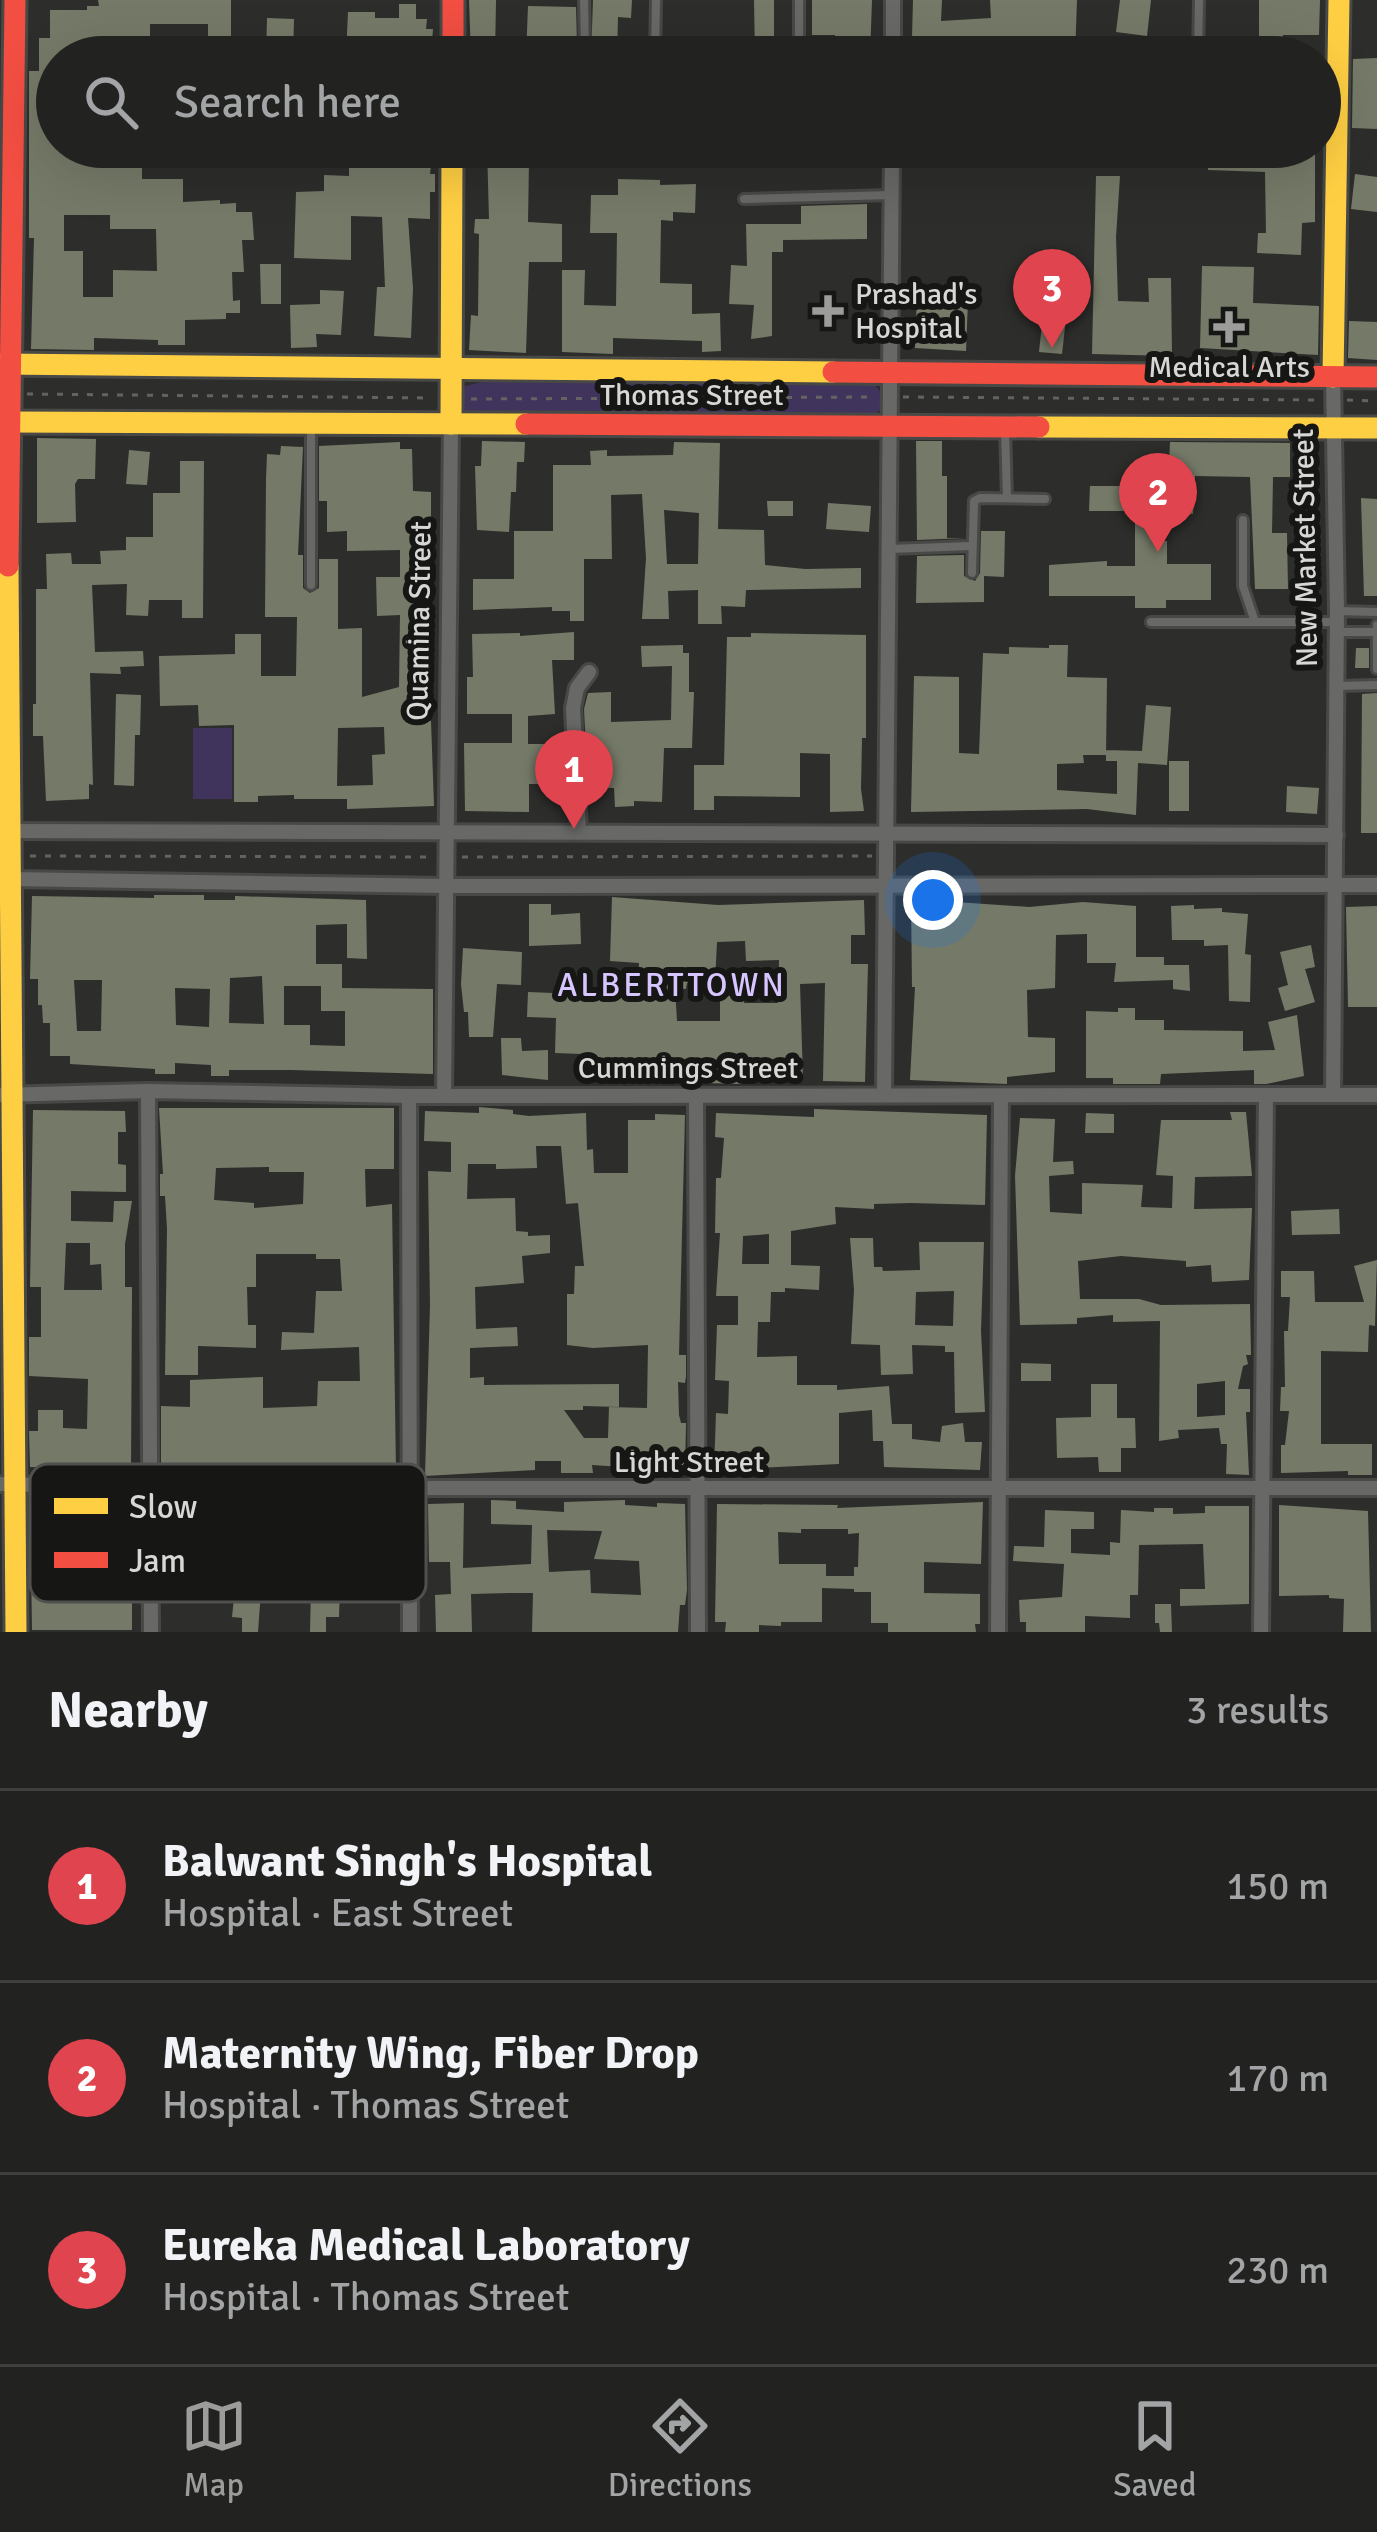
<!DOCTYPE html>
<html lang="en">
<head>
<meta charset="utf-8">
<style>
  body { margin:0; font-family:Signika,sans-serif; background:#2a2a29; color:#f1f3f6 }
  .you { position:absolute; left:933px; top:900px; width:42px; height:42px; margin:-30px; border:9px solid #fff; border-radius:50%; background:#1a73e8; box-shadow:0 0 0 18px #1a73e833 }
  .badge { display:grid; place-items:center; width:78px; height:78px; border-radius:50%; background:#9c9c9a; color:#fff; font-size:39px; font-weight:700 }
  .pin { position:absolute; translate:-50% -99px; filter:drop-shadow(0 3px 6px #0008) }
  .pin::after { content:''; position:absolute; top:63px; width:42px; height:36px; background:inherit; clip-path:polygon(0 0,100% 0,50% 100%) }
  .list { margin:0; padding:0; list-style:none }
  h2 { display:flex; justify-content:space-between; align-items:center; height:156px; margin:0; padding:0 48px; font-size:51px }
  h2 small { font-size:39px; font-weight:400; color:#a2a4a5 }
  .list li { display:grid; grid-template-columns:78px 1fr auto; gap:36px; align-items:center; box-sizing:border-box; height:192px; padding:0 48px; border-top:3px solid #3f3f3e }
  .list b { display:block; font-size:45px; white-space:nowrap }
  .list p { margin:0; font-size:39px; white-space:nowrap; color:#a2a4a5 }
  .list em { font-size:39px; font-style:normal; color:#a2a4a5 }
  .icon { flex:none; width:66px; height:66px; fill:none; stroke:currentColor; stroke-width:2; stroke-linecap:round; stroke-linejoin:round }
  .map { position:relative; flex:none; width:1377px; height:1632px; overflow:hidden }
  .search { position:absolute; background:#222220; box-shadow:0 12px 48px #0002; left:36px; right:36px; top:36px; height:132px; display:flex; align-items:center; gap:30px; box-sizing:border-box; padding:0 42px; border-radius:66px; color:#a2a4a5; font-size:45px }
  .sheet { height:732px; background:#222220 }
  nav { display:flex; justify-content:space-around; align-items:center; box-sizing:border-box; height:168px; border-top:3px solid #3f3f3e; background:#222220; font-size:33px; color:#a2a4a5 }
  nav a { display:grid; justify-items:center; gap:6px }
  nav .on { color:#9c9c9a }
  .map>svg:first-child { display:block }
</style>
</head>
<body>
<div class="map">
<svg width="1377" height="1632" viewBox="0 0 1377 1632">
  <rect width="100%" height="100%" fill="#2d2e2b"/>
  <g fill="#41345c">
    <polygon points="482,382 873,383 880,391 880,410 874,415 469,418 460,408 465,386"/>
    <rect x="193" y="728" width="39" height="71"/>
  </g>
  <g fill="#757a68" fill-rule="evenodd">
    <path d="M98,0H231V57H208V24H150V57H57V147H142V179H183V202L220,200V204L236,203V212H252L254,240H242L244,272H232L233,301L240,300V313H226V319L185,320V345H158V340L94,338V350L31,349L34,238H29V71H39V38H50V10H87V6H99ZM64,215H110V229H156L157,271L113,270V297H83V251H64Z"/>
    <polygon points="469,0 496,0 495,57 471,57"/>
    <polygon points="593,0 632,0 631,18 618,17 617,57 591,57"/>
    <polygon points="754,0 774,0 774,57 755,57"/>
    <polygon points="812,0 872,0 870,57 834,57 835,35 812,35"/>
    <polygon points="913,0 942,0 941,21 991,18 990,0 1077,0 1075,57 1052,57 1052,48 974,49 975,57 917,57 917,37 912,37"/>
    <polygon points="1120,0 1151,0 1147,36 1116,32"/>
    <polygon points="1259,0 1320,0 1319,35 1283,35 1283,41 1259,41"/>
    <polygon points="399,4 416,4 416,19 427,19 426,29 433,29 432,42 425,42 425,53 393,53 393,44 366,44 367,55 346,56 348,12 375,12 375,18 399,18"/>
    <polygon points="528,6 576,7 577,44 552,44 552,57 526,57"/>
    <polygon points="267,18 294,19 293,57 266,57"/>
    <polygon points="1377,58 1377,129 1352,128 1353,59"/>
    <polygon points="349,147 433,147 430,174 435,174 435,192 430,192 430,219 408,218 413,288 411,338 374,336 377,287 385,287 382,217 351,216 351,260 294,258 296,192 324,191 324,175 349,176"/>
    <polygon points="487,147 539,147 539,163 529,162 528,222 562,224 562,262 529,262 526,353 469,350 471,315 478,316 479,234 474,233 475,219 489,219"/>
    <polygon points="1119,147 1143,147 1142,163 1118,160"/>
    <polygon points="1208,147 1315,147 1315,222 1302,223 1301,255 1257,253 1258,233 1266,233 1265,172 1208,170"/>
    <polygon points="1355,174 1377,177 1377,212 1351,209"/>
    <polygon points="1096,176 1120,176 1116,237 1118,301 1149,302 1148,278 1171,278 1172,356 1092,354"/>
    <polygon points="618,179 660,180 660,185 696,184 695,213 673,212 673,221 661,220 660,283 692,284 692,314 720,313 721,351 702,352 702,341 613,338 613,354 562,352 562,270 585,270 584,305 616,306 617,233 590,233 591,195 618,195"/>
    <polygon points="867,204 867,239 783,240 783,252 772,252 772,336 751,339 754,305 729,304 731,265 747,266 746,224 801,224 801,206"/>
    <polygon points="260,264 281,264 281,304 261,304"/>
    <polygon points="1202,266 1254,267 1253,303 1319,306 1318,355 1200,348"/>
    <polygon points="320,290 344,291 341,335 316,334 317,347 291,348 290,305 320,304"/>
    <polygon points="917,297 968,300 966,351 915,348"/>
    <polygon points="1045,297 1068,300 1062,354 1039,352"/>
    <polygon points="1349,321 1377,322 1377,360 1348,358"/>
    <polygon points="37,438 96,439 95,479 78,479 75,484 76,522 37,523"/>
    <polygon points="482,441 525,442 524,462 517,462 516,492 511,492 509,532 477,530 475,466 481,466"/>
    <polygon points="916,441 942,441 942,476 947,476 947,538 965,538 917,540"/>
    <path d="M400,442V449H412L413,491L431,492V556H418L420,637H429V669H420L422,721H431L434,806L347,809V799H294V795L258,796V802H234V725L199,726L198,705L160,706L159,656L235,654V634H261V676H296L297,617H265L266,479L267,454L280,455L281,446L303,447L298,555H303V588L310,593L319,588V559H338V629L362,628V697L399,687L400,615L377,616L376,577H400V550L347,551V531L327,532V501H319V446ZM384,727L385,754L372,755L373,785L337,786L338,728Z"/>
    <path d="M674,442L720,443L718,529L764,530L765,565L805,569L861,568V588L746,590L745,607L721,606L722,624H698V590L668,591L669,619H642L646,558L642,494L611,495L612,559H584V621H570V611H552V607L473,610V579H514V531H553V465H591L590,451L607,450V456L673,455ZM664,510L699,513L698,564H667Z"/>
    <polygon points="1170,442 1290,443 1290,477 1273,477 1272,533 1287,533 1288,589 1255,589 1250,477 1195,476 1193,514 1161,513 1161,541 1167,541 1167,564 1211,564 1211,600 1166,600 1166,608 1135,608 1135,596 1049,596 1049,565 1107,561 1107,566 1135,566 1135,511 1089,511 1090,486 1168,486"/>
    <polygon points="129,450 150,452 147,485 126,484"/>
    <polygon points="180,461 204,461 203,618 182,618 182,600 149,600 148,616 126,615 127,584 92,585 95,652 143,651 144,666 120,667 121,674 90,673 93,785 89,784 89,799 46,801 43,736 33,736 33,704 36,704 36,589 47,589 46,554 71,553 72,564 101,564 100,551 126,550 126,537 153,537 153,493 180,493"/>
    <polygon points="1361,498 1377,499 1377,596 1364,596"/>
    <polygon points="767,501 793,501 793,516 768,516"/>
    <polygon points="828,503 871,506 869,532 826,529"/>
    <polygon points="981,531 1005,531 1004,577 984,576 984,602 916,603 917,556 964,555 964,576 975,581 980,573"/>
    <polygon points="574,632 574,660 552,660 555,714 528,716 528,744 563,744 565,784 529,784 529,812 465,811 464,743 512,743 512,714 467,714 467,677 473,677 472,634 520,633 520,636"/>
    <polygon points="751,633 866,635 866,738 862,738 861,789 864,811 830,812 830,754 800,753 800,797 714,796 714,810 694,810 694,765 724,765 727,637 751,637"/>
    <polygon points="683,645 683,653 689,653 689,692 694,692 692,748 664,748 662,802 634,801 634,806 615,807 614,788 588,788 584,709 588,693 611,692 611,722 671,720 672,666 642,667 641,646"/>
    <polygon points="1049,645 1068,645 1067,677 1107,678 1106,755 1083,755 1084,763 1057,764 1057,790 1117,794 1117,761 1106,761 1106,750 1142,751 1146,705 1171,707 1167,765 1138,763 1136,815 1087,809 911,812 914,676 959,677 959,753 979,754 983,653 1009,654 1009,647 1049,648"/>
    <polygon points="1356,648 1369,648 1369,668 1355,668"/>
    <polygon points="1377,693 1377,833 1361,833 1362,694"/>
    <polygon points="116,694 141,695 140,735 135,735 134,786 114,785"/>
    <rect x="1169" y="761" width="20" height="50"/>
    <polygon points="1287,786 1319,788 1317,814 1286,812"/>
    <path d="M154,895H204V900H235V896L366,900L367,959L347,958V924L316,925V964H342V988L433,989V1074L291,1070H229V1076H211V1065L175,1063V1074H155V1069L70,1064V1056H50V1023H43L42,1005H38V979H30L32,896L154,898ZM262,976L264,1024L229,1023L230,978ZM74,980H102L101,1031H77ZM284,986H321V1011H345V1046L310,1045V1025H284ZM175,988L210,989L209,1027L176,1025Z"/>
    <path d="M612,897L718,905L864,900L865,935H851V964H868L865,1082L823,1081L825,983L800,984L803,1078L742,1079L743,1084L581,1080L582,1054L555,1053L556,1018L527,1017L528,992L578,994V999L611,1000V994L638,996L639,963L610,961ZM745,941L746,961L779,960L778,1003H744V996H720V1021H677L675,988L686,989L687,983L715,982L717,942Z"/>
    <polygon points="911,899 1029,907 1083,902 1136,906 1136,957 1164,957 1164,965 1189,965 1190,991 1173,989 1173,980 1114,982 1116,963 1087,963 1087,934 1056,935 1055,988 1027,990 1028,1037 1055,1038 1055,1072 1007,1077 1007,1084 910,1080 915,987 912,987"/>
    <polygon points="529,904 551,904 551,915 580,913 581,944 529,946"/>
    <polygon points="1194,905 1194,909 1222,908 1222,912 1248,914 1245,954 1251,955 1250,1002 1229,1001 1228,945 1204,946 1204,940 1172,940 1171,906"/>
    <polygon points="1377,906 1377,1007 1348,1007 1346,907"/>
    <polygon points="1311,945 1315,967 1305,969 1315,1002 1285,1011 1278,988 1288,985 1280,952"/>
    <polygon points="463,948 522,952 521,985 497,984 493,1037 469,1037 468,1012 464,1012 461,984"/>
    <polygon points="1118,1008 1135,1008 1135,1020 1164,1020 1164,1030 1243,1031 1243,1051 1275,1050 1268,1022 1297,1015 1304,1076 1266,1084 1254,1084 1254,1070 1161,1074 1160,1084 1113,1084 1113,1078 1086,1078 1086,1011 1118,1012"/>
    <polygon points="501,1038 521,1038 522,1051 548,1050 548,1080 502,1075"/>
    <path d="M479,1107L513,1110V1114L529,1116L586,1113L587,1150L593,1149L594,1173H628V1120H655V1114L685,1115L679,1355H686V1376L685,1383L678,1382L679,1415L681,1423H686L685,1471L592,1465L593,1473H561V1461H535V1470L425,1476L430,1305L428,1171L451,1172V1142L424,1141L425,1111L479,1113ZM536,1146H561L566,1204L578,1203L584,1266H575L574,1294H567V1345L593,1348L648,1345L647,1408L609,1407L608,1438H584L564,1410H583V1406L619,1407V1384L484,1385V1377L470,1378V1348L518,1346L517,1327L476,1329L475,1287L524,1283L522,1256L550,1253V1235L528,1236V1232L516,1231L515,1198L467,1199L468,1164H496V1169L537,1168Z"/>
    <path d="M159,1108H394V1169H365L366,1207L392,1204L396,1471H336V1463L297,1465L296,1470L271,1465L187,1463V1475H161V1406L190,1407V1380L263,1377V1408L317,1406L318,1381H360L359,1347L281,1350L282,1332L314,1333L316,1291H342L340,1259H316V1254H256V1287H247L248,1325H256V1348L198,1346V1375H165L167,1229L165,1196H160V1174H163ZM269,1167V1172H304L303,1204L254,1208V1203L214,1200L216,1168Z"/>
    <path d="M814,1109L987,1115L985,1205L911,1203L874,1204V1209L835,1207L836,1224L791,1231V1265L820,1266L819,1290L785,1288V1292H771L770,1322H758L757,1357L797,1356V1385H837V1390L889,1386L892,1424H912V1439L940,1442L942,1426L963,1423L965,1442H982L980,1470L884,1467L883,1441H873L872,1410L839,1413V1464L714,1470L716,1413L728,1414L729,1381L715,1380L717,1325H738V1296H716L720,1233H715L716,1178H721L724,1138L715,1137L716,1113L814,1117ZM769,1234V1264H742L743,1236Z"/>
    <path d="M33,1110L125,1111L126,1132H118V1164L126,1165V1192L71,1191V1221L113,1222L114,1201H132L125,1244V1287H132L131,1469L30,1467L29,1431H38V1410H63V1428L87,1429L88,1379L29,1376V1337H41V1287H30ZM66,1243H90V1265L101,1264L102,1290H64Z"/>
    <path d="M1230,1112H1246L1252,1176L1195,1177L1194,1209L1252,1208L1249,1280L1212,1282L1211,1265L1186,1267V1261L1121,1256L1078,1261L1080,1299H1139L1161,1305L1250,1304L1251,1355H1246L1248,1364L1243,1366L1238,1389H1250V1412H1246L1249,1475L1226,1474L1227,1444H1221L1219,1428L1178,1430L1179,1438L1159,1441L1160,1321L1113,1322V1315L1077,1318V1324L1020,1325L1015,1176L1020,1118L1055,1119L1053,1162L1073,1161L1074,1174L1049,1176L1050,1212L1082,1214V1183L1143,1185L1141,1207L1172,1208L1173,1176L1156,1175L1161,1120H1232ZM1225,1381V1415L1197,1417V1384Z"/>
    <polygon points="1086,1113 1114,1114 1114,1133 1085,1133"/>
    <polygon points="1339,1209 1340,1234 1292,1235 1291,1211"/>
    <path d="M850,1238H873L874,1267H882L883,1271L920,1270L919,1242H984L981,1331L985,1412L955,1413L954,1352H945V1346L912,1345L913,1374L881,1375L880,1345L851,1344L854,1290ZM954,1291L953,1326L915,1325L916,1292Z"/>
    <polygon points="1377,1260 1375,1326 1369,1325 1368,1352 1321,1351 1321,1444 1372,1444 1372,1475 1348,1475 1348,1471 1281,1473 1281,1445 1285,1445 1289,1411 1280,1411 1281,1387 1285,1387 1284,1331 1288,1331 1290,1297 1281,1297 1281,1271 1314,1271 1315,1302 1364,1302 1354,1266"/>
    <polygon points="1021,1363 1051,1364 1051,1381 1021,1381"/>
    <polygon points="1091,1384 1117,1384 1117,1418 1135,1418 1136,1448 1121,1448 1121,1472 1099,1472 1098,1457 1057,1458 1056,1418 1091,1417"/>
    <polygon points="30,1500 131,1500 130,1544 118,1544 118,1531 81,1530 81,1561 75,1561 75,1599 132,1599 132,1630 32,1630"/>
    <polygon points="163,1500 209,1500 209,1530 233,1531 232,1537 273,1536 273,1502 360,1501 362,1536 390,1535 391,1564 399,1565 397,1591 340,1587 339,1617 326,1617 326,1632 310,1632 311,1588 283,1590 262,1576 258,1632 242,1632 242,1618 232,1617 235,1588 164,1585"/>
    <path d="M491,1500L516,1501V1509L564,1512V1502L625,1500V1505L657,1507V1503L685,1504L687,1590L685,1605H680L678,1632H532L533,1593H512L471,1594L472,1632H436L435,1595L451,1594L450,1562H429L428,1504L464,1503L463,1568L531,1564L532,1525L491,1524ZM547,1530L602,1531L594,1559L639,1561L641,1595L591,1593L590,1570L549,1572Z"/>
    <path d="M983,1502L981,1564L924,1562V1593L980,1594V1624H975L976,1632H888V1623H871V1592H854V1589L822,1588V1622H781V1626L759,1625V1632H725L726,1622H715L717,1504L838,1505L837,1508ZM801,1529H848V1534L859,1533L858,1567H854V1576H826V1564H779L778,1532L801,1533Z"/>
    <polygon points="1279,1505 1368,1511 1371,1632 1343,1632 1344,1599 1329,1598 1329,1595 1279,1596"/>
    <polygon points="1205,1506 1249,1506 1249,1604 1180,1606 1180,1589 1205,1589 1203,1544 1139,1545 1138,1595 1130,1595 1130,1618 1085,1616 1085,1632 1026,1632 1026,1622 1020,1622 1019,1600 1062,1597 1064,1564 1013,1561 1014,1546 1044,1547 1045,1510 1094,1512 1094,1529 1071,1529 1071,1553 1110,1555 1110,1542 1120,1543 1121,1510 1154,1512 1154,1508 1173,1508 1173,1514 1205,1513"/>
    <polygon points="1155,1604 1171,1604 1172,1632 1160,1632 1159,1623 1155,1623"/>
  </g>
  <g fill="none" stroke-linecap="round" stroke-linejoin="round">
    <g stroke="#484946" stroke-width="14">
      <g id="lane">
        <polyline points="576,57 585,50 584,0"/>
        <polyline points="655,57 656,0"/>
        <polyline points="799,57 799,0"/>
        <polyline points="1198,57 1199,0"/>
        <polyline points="744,199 892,195"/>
        <polyline points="1005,428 1007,498"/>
        <polyline points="1243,520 1243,586 1255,622"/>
        <polyline points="890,549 971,546"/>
        <polyline points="972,573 974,501 980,498 1045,499"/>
        <polyline points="311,585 311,425"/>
        <polyline points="1337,611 1377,612"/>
        <polyline points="1151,622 1336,622"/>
        <polyline points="1377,625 1377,669"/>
        <polyline points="1337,632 1376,632"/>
        <polyline points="1337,686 1377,685"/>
      </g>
    </g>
    <g stroke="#484946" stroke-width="20">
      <g id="street">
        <polyline points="893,57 893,0"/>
        <polyline points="4,831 1336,835"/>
        <polyline points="579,832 573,708 577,688 589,672"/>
        <polyline points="11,879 446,886 1377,885"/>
        <polyline points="148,1091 151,1632"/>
        <polyline points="0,1095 148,1091 409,1096 1377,1095"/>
        <polyline points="696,1095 698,1632"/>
        <polyline points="884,1095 892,147"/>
        <polyline points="1333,1095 1337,611 1333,377"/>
        <polyline points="409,1096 410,1632"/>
        <polyline points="444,1096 451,424"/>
        <polyline points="0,1484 150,1488 1377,1488"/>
        <polyline points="998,1632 1001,1097"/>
        <polyline points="1261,1632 1266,1095"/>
      </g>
    </g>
    <g stroke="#484946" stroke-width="27">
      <g id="slow">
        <polyline points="0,364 833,372"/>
        <polyline points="1333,377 1339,0"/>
        <polyline points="7,422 526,424"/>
        <polyline points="451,424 452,147"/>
        <polyline points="1039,427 1377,428"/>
        <polyline points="8,566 16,1632"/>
      </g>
    </g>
    <g stroke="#484946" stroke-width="27">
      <g id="jam">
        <polyline points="453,0 453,57"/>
        <polyline points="833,372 1377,377"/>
        <polyline points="526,424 1039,427"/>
        <polyline points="8,566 15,0"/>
      </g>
    </g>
    <g stroke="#636462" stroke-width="3" stroke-dasharray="6 9" stroke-linecap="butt">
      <polyline points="27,394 431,398"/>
      <polyline points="903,397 1319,400"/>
      <polyline points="471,399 875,397"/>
      <polyline points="1347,400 1377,401"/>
      <polyline points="30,856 429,857"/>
      <polyline points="462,857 872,856"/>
    </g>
    <use href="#lane" stroke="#686866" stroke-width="8"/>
    <use href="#street" stroke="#686866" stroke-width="14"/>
    <use href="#slow" stroke="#ffcf43" stroke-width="21"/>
    <use href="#jam" stroke="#f24e42" stroke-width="21"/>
  </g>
  <g fill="#9c9c9a" stroke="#161614" stroke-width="4.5">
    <path d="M822 293h12v12h12v12h-12v12h-12v-12h-12v-12h12z"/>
    <path d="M1223 309h12v12h12v12h-12v12h-12v-12h-12v-12h12z"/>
  </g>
  <g text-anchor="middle" stroke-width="12" stroke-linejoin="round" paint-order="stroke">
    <g font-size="30" fill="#d7d8d5" stroke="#161614" text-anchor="start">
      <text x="855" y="304">Prashad's<tspan x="855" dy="34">Hospital</tspan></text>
      <text x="1229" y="377" text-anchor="middle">Medical Arts</text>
    </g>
    <g font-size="30" fill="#d7d8d5" stroke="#161614">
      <text x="692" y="405">Thomas Street</text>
      <text transform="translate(1305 548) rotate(-91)" y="10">New Market Street</text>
      <text transform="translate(419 621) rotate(-89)" y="10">Quamina Street</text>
      <text x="688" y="1078">Cummings Street</text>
      <text x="689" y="1472">Light Street</text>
    </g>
    <g font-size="33" letter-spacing="3" fill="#d6c5fe" stroke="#161614">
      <text x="672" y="996">ALBERTTOWN</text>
    </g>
  </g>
  <rect x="30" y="1464" width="396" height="138" rx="18" fill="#161614" stroke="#50504e" stroke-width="3"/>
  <rect x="54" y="1498" width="54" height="16" fill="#ffcf43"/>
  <rect x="54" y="1552" width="54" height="16" fill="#f24e42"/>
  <g font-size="33" fill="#d7d8d5">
    <text x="129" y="1518">Slow</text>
    <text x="129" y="1572">Jam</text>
  </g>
</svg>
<div class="you"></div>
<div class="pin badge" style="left:574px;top:829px;background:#e0444e">1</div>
<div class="pin badge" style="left:1158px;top:552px;background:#e0444e">2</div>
<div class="pin badge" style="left:1052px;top:348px;background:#e0444e">3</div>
<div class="search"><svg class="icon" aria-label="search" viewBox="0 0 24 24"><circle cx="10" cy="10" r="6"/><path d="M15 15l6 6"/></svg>Search here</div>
</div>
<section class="sheet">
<h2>Nearby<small>3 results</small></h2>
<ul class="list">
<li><span class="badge" style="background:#e0444e">1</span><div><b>Balwant Singh's Hospital</b><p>Hospital · East Street</p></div><em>150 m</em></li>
<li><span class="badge" style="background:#e0444e">2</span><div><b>Maternity Wing, Fiber Drop</b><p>Hospital · Thomas Street</p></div><em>170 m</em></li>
<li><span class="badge" style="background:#e0444e">3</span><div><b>Eureka Medical Laboratory</b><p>Hospital · Thomas Street</p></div><em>230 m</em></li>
</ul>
</section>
<nav>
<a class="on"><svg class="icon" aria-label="map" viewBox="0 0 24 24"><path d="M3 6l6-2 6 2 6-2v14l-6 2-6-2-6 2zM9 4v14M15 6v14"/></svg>Map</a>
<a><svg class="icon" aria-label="directions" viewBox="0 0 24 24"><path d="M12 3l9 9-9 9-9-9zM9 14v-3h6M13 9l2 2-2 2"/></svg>Directions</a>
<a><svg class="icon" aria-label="saved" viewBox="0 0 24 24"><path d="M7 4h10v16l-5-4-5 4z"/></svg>Saved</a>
</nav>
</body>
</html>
